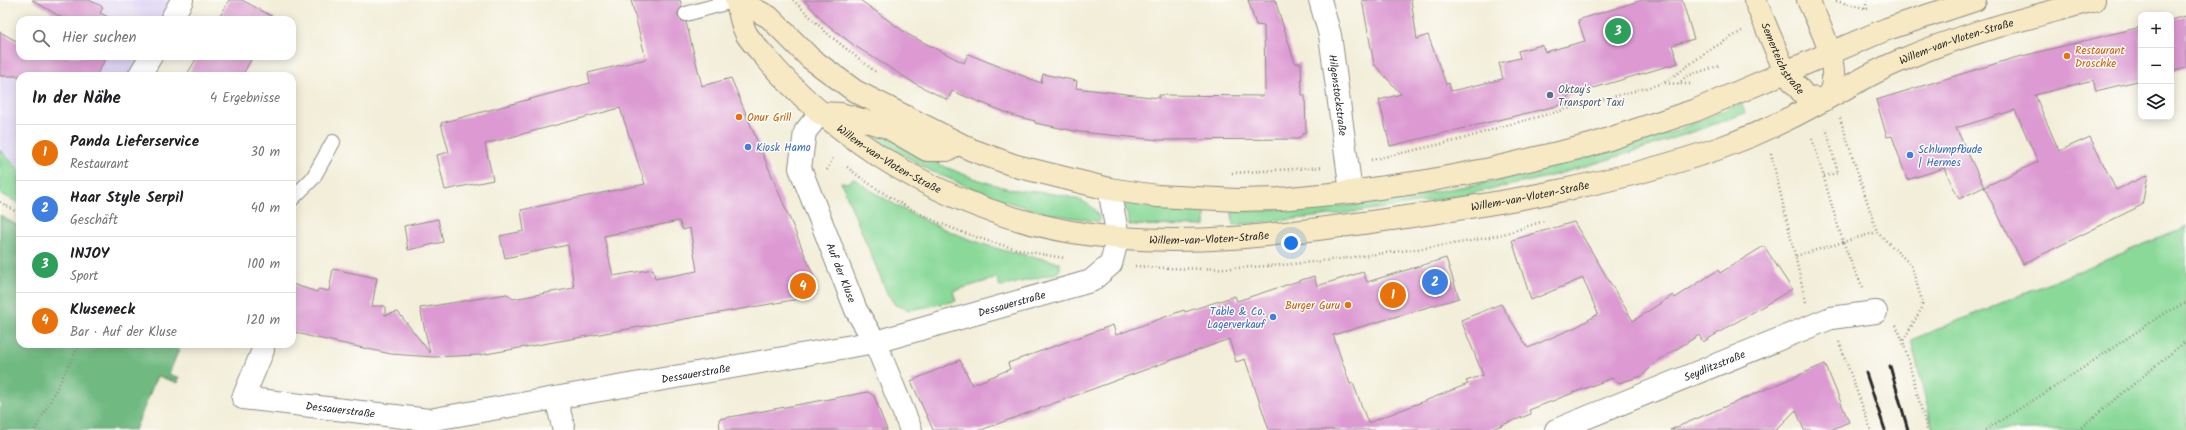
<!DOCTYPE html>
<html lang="de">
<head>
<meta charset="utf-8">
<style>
  body { margin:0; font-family:Kalam,sans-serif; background:#f2f2f2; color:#202124 }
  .controls { position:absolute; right:12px; top:12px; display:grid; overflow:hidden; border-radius:8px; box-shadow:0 2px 10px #0003 }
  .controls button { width:36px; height:36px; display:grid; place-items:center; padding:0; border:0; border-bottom:1px solid #e0e0e0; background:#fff; color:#202124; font:20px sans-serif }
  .you { position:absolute; left:1291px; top:243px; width:14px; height:14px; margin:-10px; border:3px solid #fff; border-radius:50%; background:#1a73e8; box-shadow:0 0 0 6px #1a73e833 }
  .badge { display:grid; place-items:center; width:26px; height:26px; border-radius:50%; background:#0b8043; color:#fff; font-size:13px; font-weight:700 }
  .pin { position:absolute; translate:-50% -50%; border:2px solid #fff; box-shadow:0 1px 4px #0006 }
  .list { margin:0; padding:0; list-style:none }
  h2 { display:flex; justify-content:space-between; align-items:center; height:52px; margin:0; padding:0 16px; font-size:17px }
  h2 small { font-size:13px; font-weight:400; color:#757577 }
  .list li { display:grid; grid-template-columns:26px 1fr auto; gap:12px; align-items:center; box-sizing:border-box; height:56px; padding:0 16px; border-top:1px solid #e0e0e0 }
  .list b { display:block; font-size:15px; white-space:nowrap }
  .list p { margin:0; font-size:13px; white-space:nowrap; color:#757577 }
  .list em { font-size:13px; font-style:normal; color:#757577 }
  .icon { flex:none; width:22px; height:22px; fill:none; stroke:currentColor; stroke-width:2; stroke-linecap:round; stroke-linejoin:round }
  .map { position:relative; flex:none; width:2186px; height:430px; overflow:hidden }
  .search { position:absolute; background:#fff; box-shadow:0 2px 10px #0003; left:16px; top:16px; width:280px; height:44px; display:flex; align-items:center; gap:10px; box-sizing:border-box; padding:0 14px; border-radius:12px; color:#757577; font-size:15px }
  .panel { position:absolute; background:#fff; box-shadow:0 2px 10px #0003; left:16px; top:72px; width:280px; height:276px; border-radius:12px }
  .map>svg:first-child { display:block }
</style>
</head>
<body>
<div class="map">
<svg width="2186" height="430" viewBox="0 0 2186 430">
  <rect width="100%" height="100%" fill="#fdfcf7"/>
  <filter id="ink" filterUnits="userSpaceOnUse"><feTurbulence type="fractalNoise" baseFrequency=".025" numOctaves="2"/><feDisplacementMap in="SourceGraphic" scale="8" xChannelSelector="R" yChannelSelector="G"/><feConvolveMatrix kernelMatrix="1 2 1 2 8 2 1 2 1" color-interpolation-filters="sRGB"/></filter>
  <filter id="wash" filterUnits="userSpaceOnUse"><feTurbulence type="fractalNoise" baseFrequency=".012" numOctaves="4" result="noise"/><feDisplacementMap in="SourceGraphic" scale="16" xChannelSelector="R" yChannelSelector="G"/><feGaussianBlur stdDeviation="0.9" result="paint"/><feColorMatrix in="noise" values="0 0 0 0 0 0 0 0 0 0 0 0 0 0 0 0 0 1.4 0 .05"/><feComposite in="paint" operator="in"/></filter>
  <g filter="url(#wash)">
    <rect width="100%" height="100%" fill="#f2eed9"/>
    <g fill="#dfd5f5">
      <polygon points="32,0 174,0 163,20 65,20"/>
      <polygon points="0,31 20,43 20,56 143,56 132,76 20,76 20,169 0,149"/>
    </g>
    <g fill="#8ad999" stroke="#5a8262">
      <path d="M1741,103L1745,113C1680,137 1614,159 1547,177C1444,202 1338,216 1233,225L1232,212L1357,205L1506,179L1625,147L1675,131Z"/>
      <path d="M878,134C896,138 916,152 932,161C953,171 988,184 1010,189C1034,194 1096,190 1100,222L1044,213L995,198L931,171L875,139Z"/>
      <polygon points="0,150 20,170 20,204 0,193"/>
      <path d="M853,178C898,210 952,236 1006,251C1024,255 1042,258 1060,263V269L1057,273L1000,287L997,278L953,291L956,301L910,310L895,305L887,293L841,182L849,183Z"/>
      <polygon points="1126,204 1171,209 1205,211 1205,226 1129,225 1129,218 1124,207"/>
      <polygon points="2186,227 2186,430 1933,430 1911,340"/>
    </g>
    <polygon fill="#6fb981" stroke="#4d7256" points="0,215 20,227 20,344 181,344 169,374 179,378 178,383 157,376 135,430 0,430"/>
    <g id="blocks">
      <g fill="#dc99d2" fill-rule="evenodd">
        <polygon points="32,0 89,0 103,7 100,13 114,20 66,20"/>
        <polygon points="229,0 242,0 275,18 273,20 218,20"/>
        <path d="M631,0H680L682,7L678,12V16L680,20L686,22L702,86L731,78L817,284L808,287L810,297L480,355L433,357L391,354L308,336L292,331V284L317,292L318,289L329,291L333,269L377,278L372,306H385V315L398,312L430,353L420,308L507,294L513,299L574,288L568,245L505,258L500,236L524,231L521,210L645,184L620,108L485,144L493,180L445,190L437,155L449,152L441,123L590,83L588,73L646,59ZM679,221L683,230L690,228L697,271L655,279L653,269L613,276L604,236Z"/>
        <polygon points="804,0 860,0 909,35 964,63 968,54 1041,83 1043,74 1077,81 1076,88 1159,98 1159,95 1263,96 1265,90 1264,26 1256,25 1248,0 1275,0 1295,63 1301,63 1302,95 1305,95 1306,131 1298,139 1159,140 1080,132 1035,123 1035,121 1015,116 952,91 948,100 914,83 855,46 824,22"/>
        <polygon points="1362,0 1411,0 1417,39 1428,35 1446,84 1449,83 1451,91 1503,79 1499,63 1520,58 1518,51 1542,45 1545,52 1585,41 1578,20 1642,0 1682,0 1694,39 1672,45 1678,63 1567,96 1569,103 1390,146 1379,100 1401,94 1374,64"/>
        <polygon points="2186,16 2186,68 2171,72 2171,20"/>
        <path d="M2141,27V80L2096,91L2093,80L2035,95L2059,151L2090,137L2116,190L2148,175L2142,205L2023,264L1984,187L1959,199L1944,168L1907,180L1892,136L1887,137L1876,100L2014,58ZM2015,110L2038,162L1984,187L1956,128Z"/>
        <polygon points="0,32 20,43 20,56 107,56 96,76 0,76"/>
        <polygon points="198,56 253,56 242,76 186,76"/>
        <polygon points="438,219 443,242 408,250 404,226"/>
        <polygon points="1574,222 1633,321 1673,295 1675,298 1718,270 1720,273 1764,246 1792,289 1703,342 1699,335 1657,361 1642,376 1619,383 1612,378 1529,410 1531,414 1489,430 1269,430 1245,359 1236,362 1229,339 981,430 933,430 911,381 960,360 972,385 1010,369 1008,363 1113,325 1116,335 1184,310 1185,312 1235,296 1237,301 1314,276 1317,286 1363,272 1367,282 1446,258 1459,298 1333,335 1350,384 1353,383 1368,423 1468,384 1466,381 1483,375 1461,320 1501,304 1528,348 1578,326 1598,314 1583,278 1531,300 1512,240"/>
        <polygon points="1825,364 1849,422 1830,430 1804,430 1796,410 1776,430 1670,430"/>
        <polygon points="868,392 874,396 887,430 720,430 719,419"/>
      </g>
    </g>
  </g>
  <g filter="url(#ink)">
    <use href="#blocks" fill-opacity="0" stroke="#8e8c82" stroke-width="1"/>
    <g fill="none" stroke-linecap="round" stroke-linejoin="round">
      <g stroke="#8e8c82" stroke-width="16">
        <g id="lane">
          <polyline points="686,14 736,0"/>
          <polyline points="292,199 313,178 333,142"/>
        </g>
      </g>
      <g stroke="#8e8c82" stroke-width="24">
        <g id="street">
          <path id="s1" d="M1320,0L1330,35L1351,192"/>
          <polyline points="171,20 182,0"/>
          <polyline points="139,76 151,56"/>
          <path id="s2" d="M820,113L805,132L800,168L856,310L875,342L911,430"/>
          <path id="s3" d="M263,350L243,398L429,420L875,342L1091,281L1111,264L1118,237L1109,189"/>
          <polyline points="556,398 564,430"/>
          <path id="s4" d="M1556,430L1831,318L1876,312"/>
        </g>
      </g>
      <g stroke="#8e8c82" stroke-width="24">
        <g id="secondary">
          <path id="s5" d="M736,0C740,11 741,26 747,35C753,44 760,51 766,58C799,97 837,128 879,156C937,193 1004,220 1072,232C1178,250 1288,234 1392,219C1503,203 1615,184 1720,148C1756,135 1790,119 1822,101C1849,87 1874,71 1902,60C1964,33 2029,18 2094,0"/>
          <polyline points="736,0 769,17 810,58 855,91 972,150 1016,166 1109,189 1157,196 1238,200 1280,199 1351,192 1421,182 1490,169 1591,145 1696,110 1887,29 1975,0"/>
          <path id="s6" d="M1755,0L1785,72L1806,97L1824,100"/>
          <path d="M1808,0C1819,25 1838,58 1832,87C1831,91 1827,96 1824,100"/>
          <polyline points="820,113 841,114 887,127 927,150 947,150 957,144"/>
        </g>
      </g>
      <g stroke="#8e8c82" stroke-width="2.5" stroke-dasharray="1 3" stroke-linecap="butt">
        <polyline points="793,0 829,35 877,73"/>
        <polyline points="1836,1 1868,9"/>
        <polyline points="1865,8 1867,0"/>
        <polyline points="1665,83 1678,84"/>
        <polyline points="1690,84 1678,84 1687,76 1721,65"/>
        <polyline points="1840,118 1877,232 1911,265 1922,301 1922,308 1903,341"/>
        <path d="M1812,139C1829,189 1838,242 1864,289"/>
        <polyline points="1771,153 1806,302"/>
        <polyline points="1371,160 1459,140 1504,126 1664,83 1708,51 1742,31"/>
        <path d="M847,167C909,217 986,247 1065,258"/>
        <polyline points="827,170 834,156"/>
        <polyline points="1232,173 1323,167"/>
        <polyline points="1824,176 1838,173 1826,128"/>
        <polyline points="0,202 20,214"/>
        <polyline points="1796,256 1877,232"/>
        <path d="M1135,266C1216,273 1297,265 1377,254C1416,249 1456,245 1494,236C1511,233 1527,226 1544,221"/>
        <polyline points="1896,325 1903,341 1927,430"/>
        <polyline points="1839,342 1871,430"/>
        <polyline points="35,430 80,344"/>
        <polyline points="1985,430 2053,388 2166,312 2186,303"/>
        <polyline points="2078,430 2186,341"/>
      </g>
      <use href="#lane" stroke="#fff" stroke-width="14"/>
      <use href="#street" stroke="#fff" stroke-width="22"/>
      <use href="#secondary" stroke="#f6e9c3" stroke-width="22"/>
      <g stroke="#2b2b2b" stroke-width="3">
        <polyline points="1890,366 1908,430"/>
        <polyline points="1866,373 1885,430"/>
      </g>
    </g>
  </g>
  <g fill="#e8710a" stroke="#fdfcf7" stroke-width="1.5">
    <circle cx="2067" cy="56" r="4"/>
    <circle cx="739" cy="117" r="4"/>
    <circle cx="1348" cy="305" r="4"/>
  </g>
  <circle fill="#5c6f8a" stroke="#fdfcf7" stroke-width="1.5" cx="1550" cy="95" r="4"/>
  <g fill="#3f7fe0" stroke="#fdfcf7" stroke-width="1.5">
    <circle cx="748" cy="147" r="4"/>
    <circle cx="1910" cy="155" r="4"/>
    <circle cx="1273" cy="317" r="4"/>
  </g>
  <g text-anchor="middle" stroke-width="3" stroke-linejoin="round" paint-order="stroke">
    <g font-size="11" fill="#2b2b2b" stroke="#fdfcf7">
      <text dy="4" stroke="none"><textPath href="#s5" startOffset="1343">Willem-van-Vloten-Straße</textPath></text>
      <text dy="4" stroke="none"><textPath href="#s6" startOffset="65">Semerteichstraße</textPath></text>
      <text dy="4" stroke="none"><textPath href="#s1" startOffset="97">Hilgenstockstraße</textPath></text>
      <text dy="4" stroke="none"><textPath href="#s5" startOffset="227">Willem-van-Vloten-Straße</textPath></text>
      <text dy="4" stroke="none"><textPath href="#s5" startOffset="887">Willem-van-Vloten-Straße</textPath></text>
      <text dy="4" stroke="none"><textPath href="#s5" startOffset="563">Willem-van-Vloten-Straße</textPath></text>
      <text dy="4" stroke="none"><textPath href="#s2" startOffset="173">Auf der Kluse</textPath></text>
      <text dy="4" stroke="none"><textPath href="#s3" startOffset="834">Dessauerstraße</textPath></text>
      <text dy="4" stroke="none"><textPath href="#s4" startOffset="171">Seydlitzstraße</textPath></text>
      <text dy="4" stroke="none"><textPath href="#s3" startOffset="510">Dessauerstraße</textPath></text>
      <text dy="4" stroke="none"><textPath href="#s3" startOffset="150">Dessauerstraße</textPath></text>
    </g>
    <g font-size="11" fill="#c56008" stroke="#fdfcf7" text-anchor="start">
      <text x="2075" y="54">Restaurant<tspan x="2075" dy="13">Droschke</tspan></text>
      <text x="747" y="121">Onur Grill</text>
      <text x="1340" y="309" text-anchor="end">Burger Guru</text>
    </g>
    <g font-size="11" fill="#4e5e75" stroke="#fdfcf7" text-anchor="start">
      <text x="1558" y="93">Oktay's<tspan x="1558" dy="13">Transport Taxi</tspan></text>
    </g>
    <g font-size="11" fill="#366cbe" stroke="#fdfcf7" text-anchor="start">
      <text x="756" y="151">Kiosk Hamo</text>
      <text x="1918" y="153">Schlumpfbude<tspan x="1918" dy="13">| Hermes</tspan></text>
      <text x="1265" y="315" text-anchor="end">Table &amp; Co.<tspan x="1265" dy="13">Lagerverkauf</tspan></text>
    </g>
  </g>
</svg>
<div class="controls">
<button>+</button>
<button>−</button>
<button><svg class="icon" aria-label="layers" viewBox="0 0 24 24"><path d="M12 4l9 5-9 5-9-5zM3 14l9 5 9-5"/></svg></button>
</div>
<div class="you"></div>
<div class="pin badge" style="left:1393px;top:295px;background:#e8710a">1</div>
<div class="pin badge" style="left:1435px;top:282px;background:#3f7fe0">2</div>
<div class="pin badge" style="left:1618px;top:31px;background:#2e9e5b">3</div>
<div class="pin badge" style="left:803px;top:286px;background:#e8710a">4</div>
<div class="search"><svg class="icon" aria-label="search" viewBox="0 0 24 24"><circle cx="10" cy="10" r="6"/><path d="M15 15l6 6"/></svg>Hier suchen</div>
<section class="panel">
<h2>In der Nähe<small>4 Ergebnisse</small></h2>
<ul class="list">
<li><span class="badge" style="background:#e8710a">1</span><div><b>Panda Lieferservice</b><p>Restaurant</p></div><em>30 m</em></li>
<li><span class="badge" style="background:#3f7fe0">2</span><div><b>Haar Style Serpil</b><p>Geschäft</p></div><em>40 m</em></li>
<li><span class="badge" style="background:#2e9e5b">3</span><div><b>INJOY</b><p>Sport</p></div><em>100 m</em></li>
<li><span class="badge" style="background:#e8710a">4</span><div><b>Kluseneck</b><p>Bar · Auf der Kluse</p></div><em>120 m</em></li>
</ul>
</section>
</div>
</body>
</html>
